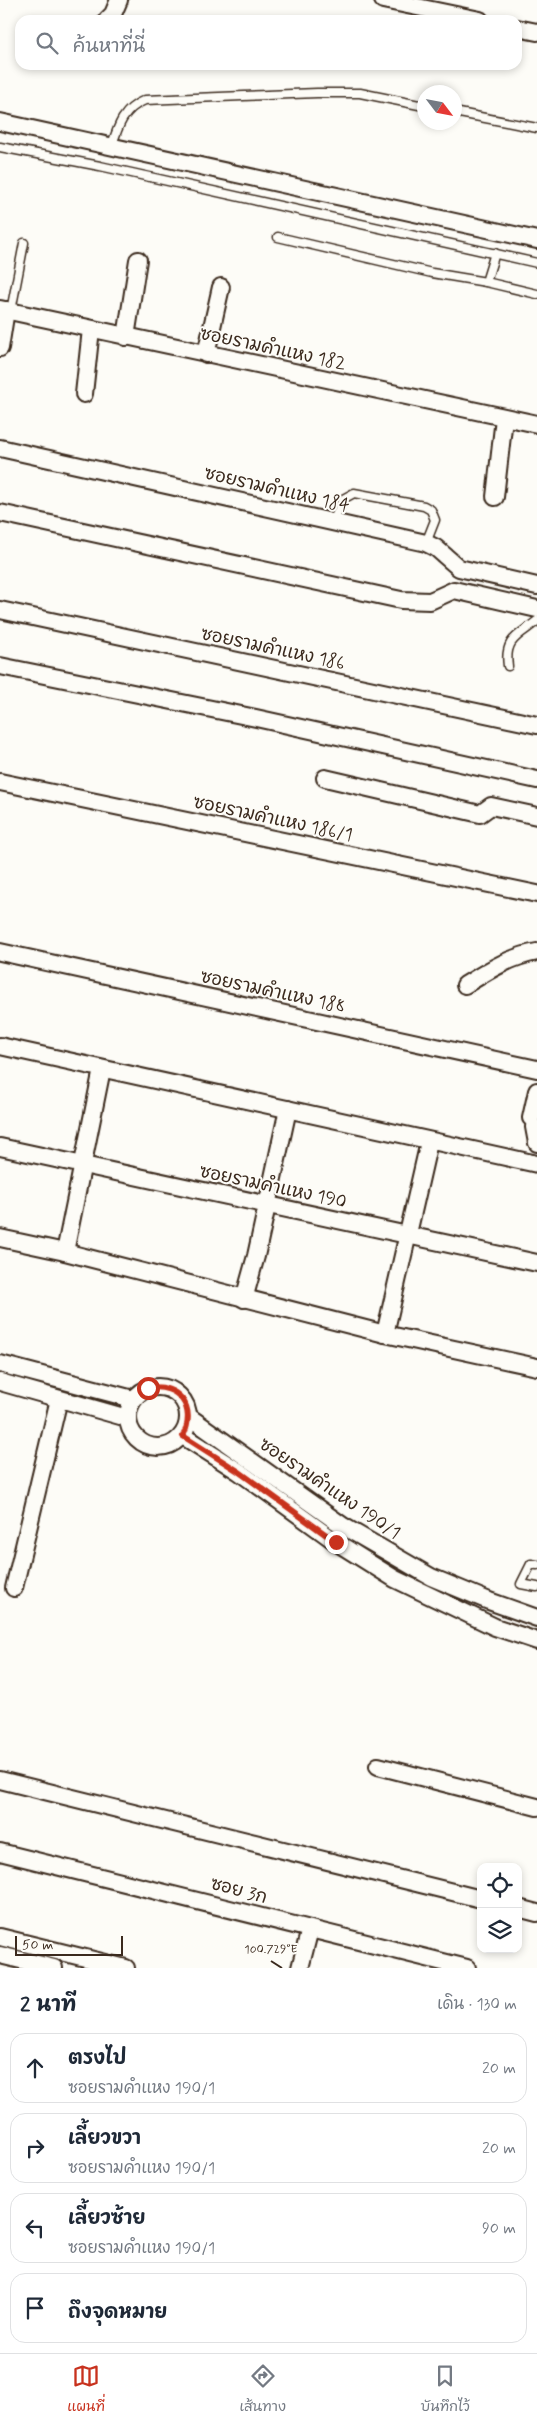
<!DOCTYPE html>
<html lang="th">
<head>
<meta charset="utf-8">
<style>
  body { margin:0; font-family:Mynerve,"Playpen Sans Thai",sans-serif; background:#f6f6f7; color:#1f2937 }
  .controls { position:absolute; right:15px; bottom:15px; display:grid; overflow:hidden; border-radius:10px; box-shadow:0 2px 8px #0003 }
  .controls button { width:45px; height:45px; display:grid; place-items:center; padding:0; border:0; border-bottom:1px solid #e0e1e3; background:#fff; color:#1f2937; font:25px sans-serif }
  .compass { position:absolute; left:417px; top:85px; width:45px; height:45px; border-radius:50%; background:#fff; box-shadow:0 2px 8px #0003; rotate:122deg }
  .scale { position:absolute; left:15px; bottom:12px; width:108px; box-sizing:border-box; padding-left:5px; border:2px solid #3b2a1e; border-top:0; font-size:14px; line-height:18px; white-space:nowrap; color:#3b2a1e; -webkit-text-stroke:4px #fdfcf7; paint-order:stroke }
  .stop { position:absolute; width:15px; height:15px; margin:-11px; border:4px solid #c8321e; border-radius:50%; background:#fff }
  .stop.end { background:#c8321e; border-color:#fff; box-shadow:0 1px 5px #0008 }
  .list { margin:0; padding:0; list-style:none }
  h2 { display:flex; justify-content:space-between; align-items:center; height:65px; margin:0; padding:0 20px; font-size:21px }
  h2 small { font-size:16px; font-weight:400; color:#747a83 }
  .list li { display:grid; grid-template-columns:32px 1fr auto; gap:15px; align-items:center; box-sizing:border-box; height:70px; margin:0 10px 10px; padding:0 10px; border:1px solid #e0e1e3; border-radius:15px }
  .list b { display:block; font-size:19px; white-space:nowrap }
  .list p { margin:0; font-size:16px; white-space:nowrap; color:#747a83 }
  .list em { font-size:16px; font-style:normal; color:#747a83 }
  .icon { flex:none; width:28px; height:28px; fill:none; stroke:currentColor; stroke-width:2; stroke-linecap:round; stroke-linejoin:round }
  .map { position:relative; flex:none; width:537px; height:1968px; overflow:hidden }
  .search { position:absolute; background:#fff; box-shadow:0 2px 8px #0003; left:15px; right:15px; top:15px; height:55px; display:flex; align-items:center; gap:12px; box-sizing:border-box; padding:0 18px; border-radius:15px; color:#747a83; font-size:19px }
  .sheet { height:385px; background:#fff }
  nav { display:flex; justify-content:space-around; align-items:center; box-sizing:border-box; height:70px; border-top:1px solid #e0e1e3; background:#fff; font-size:14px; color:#747a83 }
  nav a { display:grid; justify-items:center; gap:2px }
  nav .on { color:#c8321e }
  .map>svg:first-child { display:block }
</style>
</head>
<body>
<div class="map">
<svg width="537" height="1968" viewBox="0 0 537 1968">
  <rect width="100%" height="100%" fill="#fdfcf7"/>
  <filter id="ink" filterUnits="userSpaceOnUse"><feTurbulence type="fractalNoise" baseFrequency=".02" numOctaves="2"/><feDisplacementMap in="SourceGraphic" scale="10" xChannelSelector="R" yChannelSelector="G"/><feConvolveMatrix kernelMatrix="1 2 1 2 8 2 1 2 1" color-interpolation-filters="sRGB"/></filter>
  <g filter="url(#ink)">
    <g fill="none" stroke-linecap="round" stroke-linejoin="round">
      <g stroke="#3b2a1e" stroke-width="11">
        <g id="lane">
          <polyline points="454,112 537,128"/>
          <polyline points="0,147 100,166 537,263"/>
          <path d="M111,148C118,126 123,109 145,100L317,93H360L424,106"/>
          <polyline points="278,237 432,273 486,282 495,253"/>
          <polyline points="486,282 537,294"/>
          <polyline points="11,311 24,243"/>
          <polyline points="333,522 343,499 354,493 424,506 431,510 435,520 426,543"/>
          <path d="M508,666C504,639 518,636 537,621"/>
          <polyline points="537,1565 531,1564 521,1584 537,1587"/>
        </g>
      </g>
      <g stroke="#3b2a1e" stroke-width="20">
        <g id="street">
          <polyline points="383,0 480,20"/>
          <polyline points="107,20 113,14 119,0"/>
          <polyline points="517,28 537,32"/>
          <polyline points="0,122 537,240"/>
          <polyline points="0,309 537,424"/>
          <polyline points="126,337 138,260"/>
          <polyline points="0,348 6,310"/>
          <polyline points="206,354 221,287"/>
          <polyline points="84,394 91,329"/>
          <polyline points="0,448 426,543 436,548 459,568 537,586"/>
          <polyline points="495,497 504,418"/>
          <polyline points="0,513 401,600 430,601 454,590 537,609"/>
          <polyline points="0,610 537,725"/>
          <polyline points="0,666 256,718 537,780"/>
          <polyline points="325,778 480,814 491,806 537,816"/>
          <polyline points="0,782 537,894"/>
          <polyline points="0,952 537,1069"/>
          <path d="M465,985C488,971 509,957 537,952"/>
          <polyline points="0,1046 537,1164"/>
          <polyline points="531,1118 537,1091"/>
          <polyline points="534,1127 537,1143"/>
          <polyline points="0,1147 537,1263"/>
          <polyline points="0,1238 65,1252 385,1334 537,1367"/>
          <polyline points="65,1252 102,1069"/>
          <polyline points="244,1299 256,1256 288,1109"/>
          <polyline points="385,1334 429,1142"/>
          <polyline points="0,1364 133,1399"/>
          <polyline points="0,1382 127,1418"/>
          <circle cx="158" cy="1417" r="30"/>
          <polyline points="188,1416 343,1526 431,1577 489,1601 537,1618"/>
          <polyline points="183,1436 238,1471 336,1542 395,1579 495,1627 537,1641"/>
          <polyline points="14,1588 59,1399"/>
          <polyline points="378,1766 537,1807"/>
          <polyline points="0,1780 481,1899"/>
          <polyline points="0,1852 467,1968"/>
          <polyline points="518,1908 537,1913"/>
          <polyline points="0,1937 126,1968"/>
          <polyline points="0,1955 54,1968"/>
          <polyline points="300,1968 310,1929"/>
        </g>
      </g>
      <use href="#lane" stroke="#fdfcf7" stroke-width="8"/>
      <use href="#street" stroke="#fdfcf7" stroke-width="16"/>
    </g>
  </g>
  <g fill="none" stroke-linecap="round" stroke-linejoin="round" filter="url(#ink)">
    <path stroke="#c8321e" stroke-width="6" d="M148,1388C179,1383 197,1408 183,1436L238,1471L336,1542"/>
  </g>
  <path fill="none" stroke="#3b2a1e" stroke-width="2" d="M271,1961L282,1968"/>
  <g text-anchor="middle" stroke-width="4" stroke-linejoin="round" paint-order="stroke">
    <g font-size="18" fill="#3b2a1e" stroke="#fdfcf7">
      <text transform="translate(273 348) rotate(12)" y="6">ซอยรามคำแหง 182</text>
      <text transform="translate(277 489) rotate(13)" y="6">ซอยรามคำแหง 184</text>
      <text transform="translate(273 648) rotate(12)" y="6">ซอยรามคำแหง 186</text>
      <text transform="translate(273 818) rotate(12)" y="6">ซอยรามคำแหง 186/1</text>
      <text transform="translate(273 991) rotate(12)" y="6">ซอยรามคำแหง 188</text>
      <text transform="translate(273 1186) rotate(12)" y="6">ซอยรามคำแหง 190</text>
      <text transform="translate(330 1488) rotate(34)" y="6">ซอยรามคำแหง 190/1</text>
      <text transform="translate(239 1890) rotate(15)" y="6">ซอย 3ก</text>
    </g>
  </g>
  <g font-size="12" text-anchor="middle" fill="#3b2a1e" stroke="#fdfcf7" stroke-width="4" stroke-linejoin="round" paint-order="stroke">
    <text x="271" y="1953">100.729°E</text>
  </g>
</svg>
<div class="controls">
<button><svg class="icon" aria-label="locate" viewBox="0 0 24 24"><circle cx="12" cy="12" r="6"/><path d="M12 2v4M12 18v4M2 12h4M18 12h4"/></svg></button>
<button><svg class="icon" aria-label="layers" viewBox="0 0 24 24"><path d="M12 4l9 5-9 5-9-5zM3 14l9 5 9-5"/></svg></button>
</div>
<svg class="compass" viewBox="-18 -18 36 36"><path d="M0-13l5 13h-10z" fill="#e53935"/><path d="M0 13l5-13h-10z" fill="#747a83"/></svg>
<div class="scale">50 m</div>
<div class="stop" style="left:148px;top:1388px"></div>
<div class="stop end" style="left:336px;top:1542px"></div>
<div class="search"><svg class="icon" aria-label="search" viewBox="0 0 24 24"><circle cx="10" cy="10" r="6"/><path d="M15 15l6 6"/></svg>ค้นหาที่นี่</div>
</div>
<section class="sheet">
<h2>2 นาที<small>เดิน · 130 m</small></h2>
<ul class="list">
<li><svg class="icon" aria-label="ahead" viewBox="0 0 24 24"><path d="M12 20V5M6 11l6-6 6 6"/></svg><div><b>ตรงไป</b><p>ซอยรามคำแหง 190/1</p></div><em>20 m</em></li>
<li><svg class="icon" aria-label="right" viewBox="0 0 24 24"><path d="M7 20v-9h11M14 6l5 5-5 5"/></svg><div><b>เลี้ยวขวา</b><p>ซอยรามคำแหง 190/1</p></div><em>20 m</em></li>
<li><svg class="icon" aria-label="left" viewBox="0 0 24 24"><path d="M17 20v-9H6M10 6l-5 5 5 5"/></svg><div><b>เลี้ยวซ้าย</b><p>ซอยรามคำแหง 190/1</p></div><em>90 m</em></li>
<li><svg class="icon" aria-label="arrive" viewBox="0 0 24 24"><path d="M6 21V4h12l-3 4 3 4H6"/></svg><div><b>ถึงจุดหมาย</b></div></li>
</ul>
</section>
<nav>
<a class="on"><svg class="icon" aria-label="map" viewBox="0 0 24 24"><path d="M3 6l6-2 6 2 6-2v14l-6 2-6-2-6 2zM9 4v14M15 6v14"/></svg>แผนที่</a>
<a><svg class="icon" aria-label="directions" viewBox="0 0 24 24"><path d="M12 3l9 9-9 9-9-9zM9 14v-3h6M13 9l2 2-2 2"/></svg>เส้นทาง</a>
<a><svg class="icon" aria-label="saved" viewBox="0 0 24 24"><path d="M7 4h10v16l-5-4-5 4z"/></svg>บันทึกไว้</a>
</nav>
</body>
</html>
